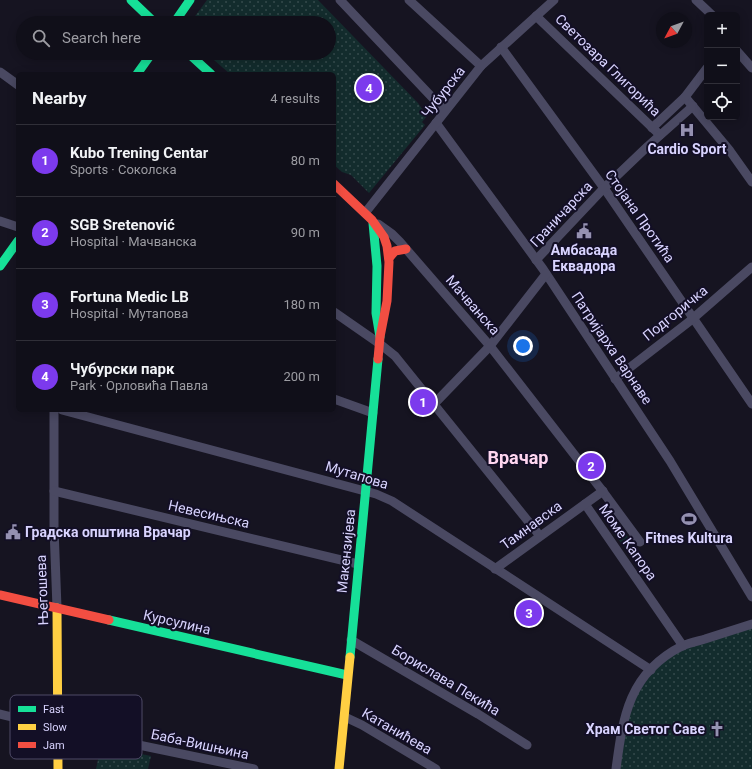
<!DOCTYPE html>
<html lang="en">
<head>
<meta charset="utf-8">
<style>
  body { margin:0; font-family:Roboto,sans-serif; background:#191822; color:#f1f3f6 }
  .controls { position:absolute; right:12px; top:12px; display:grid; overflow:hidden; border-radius:6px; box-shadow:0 2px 10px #0003 }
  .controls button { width:36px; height:36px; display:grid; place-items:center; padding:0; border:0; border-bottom:1px solid #302f38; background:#100f19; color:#f1f3f6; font:20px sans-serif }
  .compass { position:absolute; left:656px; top:12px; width:36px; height:36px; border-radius:50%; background:#100f19; box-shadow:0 2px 10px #0003; rotate:229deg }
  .you { position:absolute; left:523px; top:346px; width:14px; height:14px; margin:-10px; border:3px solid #fff; border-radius:50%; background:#1a73e8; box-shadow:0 0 0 6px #1a73e833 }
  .badge { display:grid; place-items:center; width:26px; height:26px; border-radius:50%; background:#7c3aed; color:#fff; font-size:13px; font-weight:700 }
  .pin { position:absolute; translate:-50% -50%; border:2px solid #fff; box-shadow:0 1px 4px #0006 }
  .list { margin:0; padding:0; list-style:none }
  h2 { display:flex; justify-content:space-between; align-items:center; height:52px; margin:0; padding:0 16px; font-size:17px }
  h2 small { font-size:13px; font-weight:400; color:#9c9ca2 }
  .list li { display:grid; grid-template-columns:26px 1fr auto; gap:12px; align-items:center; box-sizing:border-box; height:72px; padding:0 16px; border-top:1px solid #302f38 }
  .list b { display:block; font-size:15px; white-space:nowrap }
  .list p { margin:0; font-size:13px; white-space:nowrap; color:#9c9ca2 }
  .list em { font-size:13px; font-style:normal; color:#9c9ca2 }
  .icon { flex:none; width:22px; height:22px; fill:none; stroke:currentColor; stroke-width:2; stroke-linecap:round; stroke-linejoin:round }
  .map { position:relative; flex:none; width:752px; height:769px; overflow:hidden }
  .search { position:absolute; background:#100f19; box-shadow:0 2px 10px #0003; left:16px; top:16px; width:320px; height:44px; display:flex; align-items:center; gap:10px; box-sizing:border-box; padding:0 14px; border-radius:22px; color:#9c9ca2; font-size:15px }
  .panel { position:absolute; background:#100f19; box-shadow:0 2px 10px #0003; left:16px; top:72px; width:320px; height:340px; border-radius:6px }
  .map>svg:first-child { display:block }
</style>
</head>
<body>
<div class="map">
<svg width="752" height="769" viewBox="0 0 752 769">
  <defs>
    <pattern id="park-dots" width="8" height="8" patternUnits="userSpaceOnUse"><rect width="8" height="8" fill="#132c2d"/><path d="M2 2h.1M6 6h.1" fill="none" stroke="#354a4c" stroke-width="1.8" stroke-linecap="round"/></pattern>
  </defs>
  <rect width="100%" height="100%" fill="#161421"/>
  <polygon fill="#132c2d" points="620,526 634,546 627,551 612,531"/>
  <g fill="url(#park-dots)">
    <polygon points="207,0 318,0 418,103 427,116 422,122 425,125 369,193 351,175 342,172 334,165 334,74 230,74 206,53 329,53 329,23 190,23"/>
    <polygon points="752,624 752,769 616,769 634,693 671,653"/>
    <polygon points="101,746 151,756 148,769 96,769"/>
  </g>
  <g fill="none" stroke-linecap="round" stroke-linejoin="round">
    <g stroke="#4a4962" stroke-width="9">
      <polyline points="340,0 445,111"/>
      <polyline points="409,0 481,66"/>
      <polyline points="696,0 712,15"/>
      <polyline points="536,16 660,135"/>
      <polyline points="501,47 604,188 752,404"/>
      <polyline points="737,51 752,68"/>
      <polyline points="0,72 18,85"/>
      <polyline points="685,97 730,151 752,182"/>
      <polyline points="436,123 543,269 670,461 752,597"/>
      <polyline points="652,128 685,97 707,68"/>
      <polyline points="365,213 481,66 554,0"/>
      <polyline points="0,221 18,227"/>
      <polyline points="378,224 392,234 400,242 490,346 601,489 640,542"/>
      <polyline points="536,260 604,188 648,146 693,106"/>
      <polyline points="334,312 380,344 395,356 540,536"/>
      <polyline points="615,379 690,321 752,267"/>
      <polyline points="334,399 373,413"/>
      <polyline points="434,404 490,346 546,274"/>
      <polyline points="54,410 54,528 57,608"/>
      <polyline points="62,410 376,494 392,501 651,670"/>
      <polyline points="54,491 358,564"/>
      <polyline points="585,504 683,646"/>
      <polyline points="495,569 603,491"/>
      <polyline points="351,640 478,714 527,745"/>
      <polyline points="0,714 57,728 254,769"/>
      <polyline points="345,717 362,725 436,769"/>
      <path d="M616,769C623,716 629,673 682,646C689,643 698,641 705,639C721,634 736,629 752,624"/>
    </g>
    <g stroke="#16e098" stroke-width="9">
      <polyline points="131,0 155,23"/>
      <polyline points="174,23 190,0"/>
      <polyline points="188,53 211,74"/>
      <polyline points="137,74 152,53"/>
      <polyline points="373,223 377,266 376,313 380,337"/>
      <polyline points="0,266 18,241"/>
      <polyline points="109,620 347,675"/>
      <polyline points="350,657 378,359"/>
    </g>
    <g stroke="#ffcf43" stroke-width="9">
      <polyline points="57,608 58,769"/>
      <polyline points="339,769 350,657"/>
    </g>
    <g stroke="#f24e42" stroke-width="9">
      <polyline points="334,184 372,220 384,237 387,246 389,262 387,301 380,337 378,359"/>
      <polyline points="389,258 395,251 406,249"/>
      <polyline points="0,595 109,620"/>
    </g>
  </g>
  <defs>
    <g id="hospital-bare" transform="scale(1.2)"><path d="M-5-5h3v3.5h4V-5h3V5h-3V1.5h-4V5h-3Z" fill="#9591b1" stroke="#130f26" stroke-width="2.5" paint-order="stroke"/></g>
    <g id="civic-bare" transform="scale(1.2)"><path d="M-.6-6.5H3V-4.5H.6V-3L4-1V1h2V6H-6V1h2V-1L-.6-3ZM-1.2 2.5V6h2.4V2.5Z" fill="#9591b1" stroke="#130f26" stroke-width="2.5" paint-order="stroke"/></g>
    <g id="stadium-bare" transform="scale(1.2)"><path d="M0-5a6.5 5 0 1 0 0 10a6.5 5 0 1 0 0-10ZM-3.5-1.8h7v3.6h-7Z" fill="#9591b1" stroke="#130f26" stroke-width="2.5" paint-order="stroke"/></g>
    <g id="church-bare" transform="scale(1.2)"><path d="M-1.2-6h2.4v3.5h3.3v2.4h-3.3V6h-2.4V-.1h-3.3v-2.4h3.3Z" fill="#9591b1" stroke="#130f26" stroke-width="2.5" paint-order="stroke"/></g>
  </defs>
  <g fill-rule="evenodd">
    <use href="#hospital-bare" x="687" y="130"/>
    <use href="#civic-bare" x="584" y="231"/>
    <use href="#stadium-bare" x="689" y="519"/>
    <use href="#civic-bare" x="13" y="532"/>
    <use href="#church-bare" x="717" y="729"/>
  </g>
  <g text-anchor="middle" stroke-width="4" stroke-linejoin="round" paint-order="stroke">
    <g font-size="14" fill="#d9d4ff" stroke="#130f26">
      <text transform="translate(608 65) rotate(44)" y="5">Светозара Глигорића</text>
      <text transform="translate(443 92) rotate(-52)" y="5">Чубурска</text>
      <text transform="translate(561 214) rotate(-47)" y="5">Граничарска</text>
      <text transform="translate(640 216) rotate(55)" y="5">Стојана Протића</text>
      <text transform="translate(473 305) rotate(49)" y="5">Мачванска</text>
      <text transform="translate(675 313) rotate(-39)" y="5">Подгоричка</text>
      <text transform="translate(612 348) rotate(56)" y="5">Патријарха Варнаве</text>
      <text transform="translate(357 475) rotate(17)" y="5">Мутапова</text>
      <text transform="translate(209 514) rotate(13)" y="5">Невесињска</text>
      <text transform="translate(531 525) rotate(-36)" y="5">Тамнавска</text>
      <text transform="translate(628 542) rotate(55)" y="5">Моме Капора</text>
      <text transform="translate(346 551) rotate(-84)" y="5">Макензијева</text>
      <text transform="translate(42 590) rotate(-92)" y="5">Његошева</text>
      <text transform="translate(177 622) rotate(13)" y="5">Курсулина</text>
      <text transform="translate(446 680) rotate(31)" y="5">Борислава Пекића</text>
      <text transform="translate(397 731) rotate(30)" y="5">Катанићева</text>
      <text transform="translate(200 744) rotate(12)" y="5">Баба-Вишњина</text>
    </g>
    <g font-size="14" font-weight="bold" fill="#d9d4ff" stroke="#130f26">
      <text x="687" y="154">Cardio Sport</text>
      <text x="584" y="255">Амбасада<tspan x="584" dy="16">Еквадора</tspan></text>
      <text x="25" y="537" text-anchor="start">Градска општина Врачар</text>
      <text x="689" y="543">Fitnes Kultura</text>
      <text x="705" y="734" text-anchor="end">Храм Светог Саве</text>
    </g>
    <g font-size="18" font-weight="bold" fill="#ffd6f0" stroke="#130f26">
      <text x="518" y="464">Врачар</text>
    </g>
  </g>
  <rect x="10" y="695" width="132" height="64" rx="6" fill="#130f26" stroke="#4e4a67" stroke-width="1"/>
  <rect x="18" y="706" width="18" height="6" fill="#16e098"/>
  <rect x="18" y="724" width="18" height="6" fill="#ffcf43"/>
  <rect x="18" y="742" width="18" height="6" fill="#f24e42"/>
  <g font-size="11" fill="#d9d4ff">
    <text x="43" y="713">Fast</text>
    <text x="43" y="731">Slow</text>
    <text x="43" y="749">Jam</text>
  </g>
</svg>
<div class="controls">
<button>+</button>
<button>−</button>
<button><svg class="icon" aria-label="locate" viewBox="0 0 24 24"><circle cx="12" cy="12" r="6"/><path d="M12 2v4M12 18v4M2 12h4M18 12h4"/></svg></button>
</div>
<svg class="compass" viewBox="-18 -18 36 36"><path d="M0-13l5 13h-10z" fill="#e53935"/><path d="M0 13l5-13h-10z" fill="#9c9ca2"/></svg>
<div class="you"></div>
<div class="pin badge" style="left:423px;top:402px">1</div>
<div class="pin badge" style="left:591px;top:466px">2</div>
<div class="pin badge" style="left:529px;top:613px">3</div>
<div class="pin badge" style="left:369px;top:88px">4</div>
<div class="search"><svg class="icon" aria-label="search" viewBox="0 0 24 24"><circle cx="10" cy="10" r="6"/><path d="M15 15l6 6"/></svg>Search here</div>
<section class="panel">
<h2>Nearby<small>4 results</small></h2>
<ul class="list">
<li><span class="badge">1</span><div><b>Kubo Trening Centar</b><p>Sports · Соколска</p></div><em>80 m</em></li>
<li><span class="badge">2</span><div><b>SGB Sretenović</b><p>Hospital · Мачванска</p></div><em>90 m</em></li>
<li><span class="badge">3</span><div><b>Fortuna Medic LB</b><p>Hospital · Мутапова</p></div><em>180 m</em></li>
<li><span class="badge">4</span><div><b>Чубурски парк</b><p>Park · Орловића Павла</p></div><em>200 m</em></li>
</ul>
</section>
</div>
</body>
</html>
